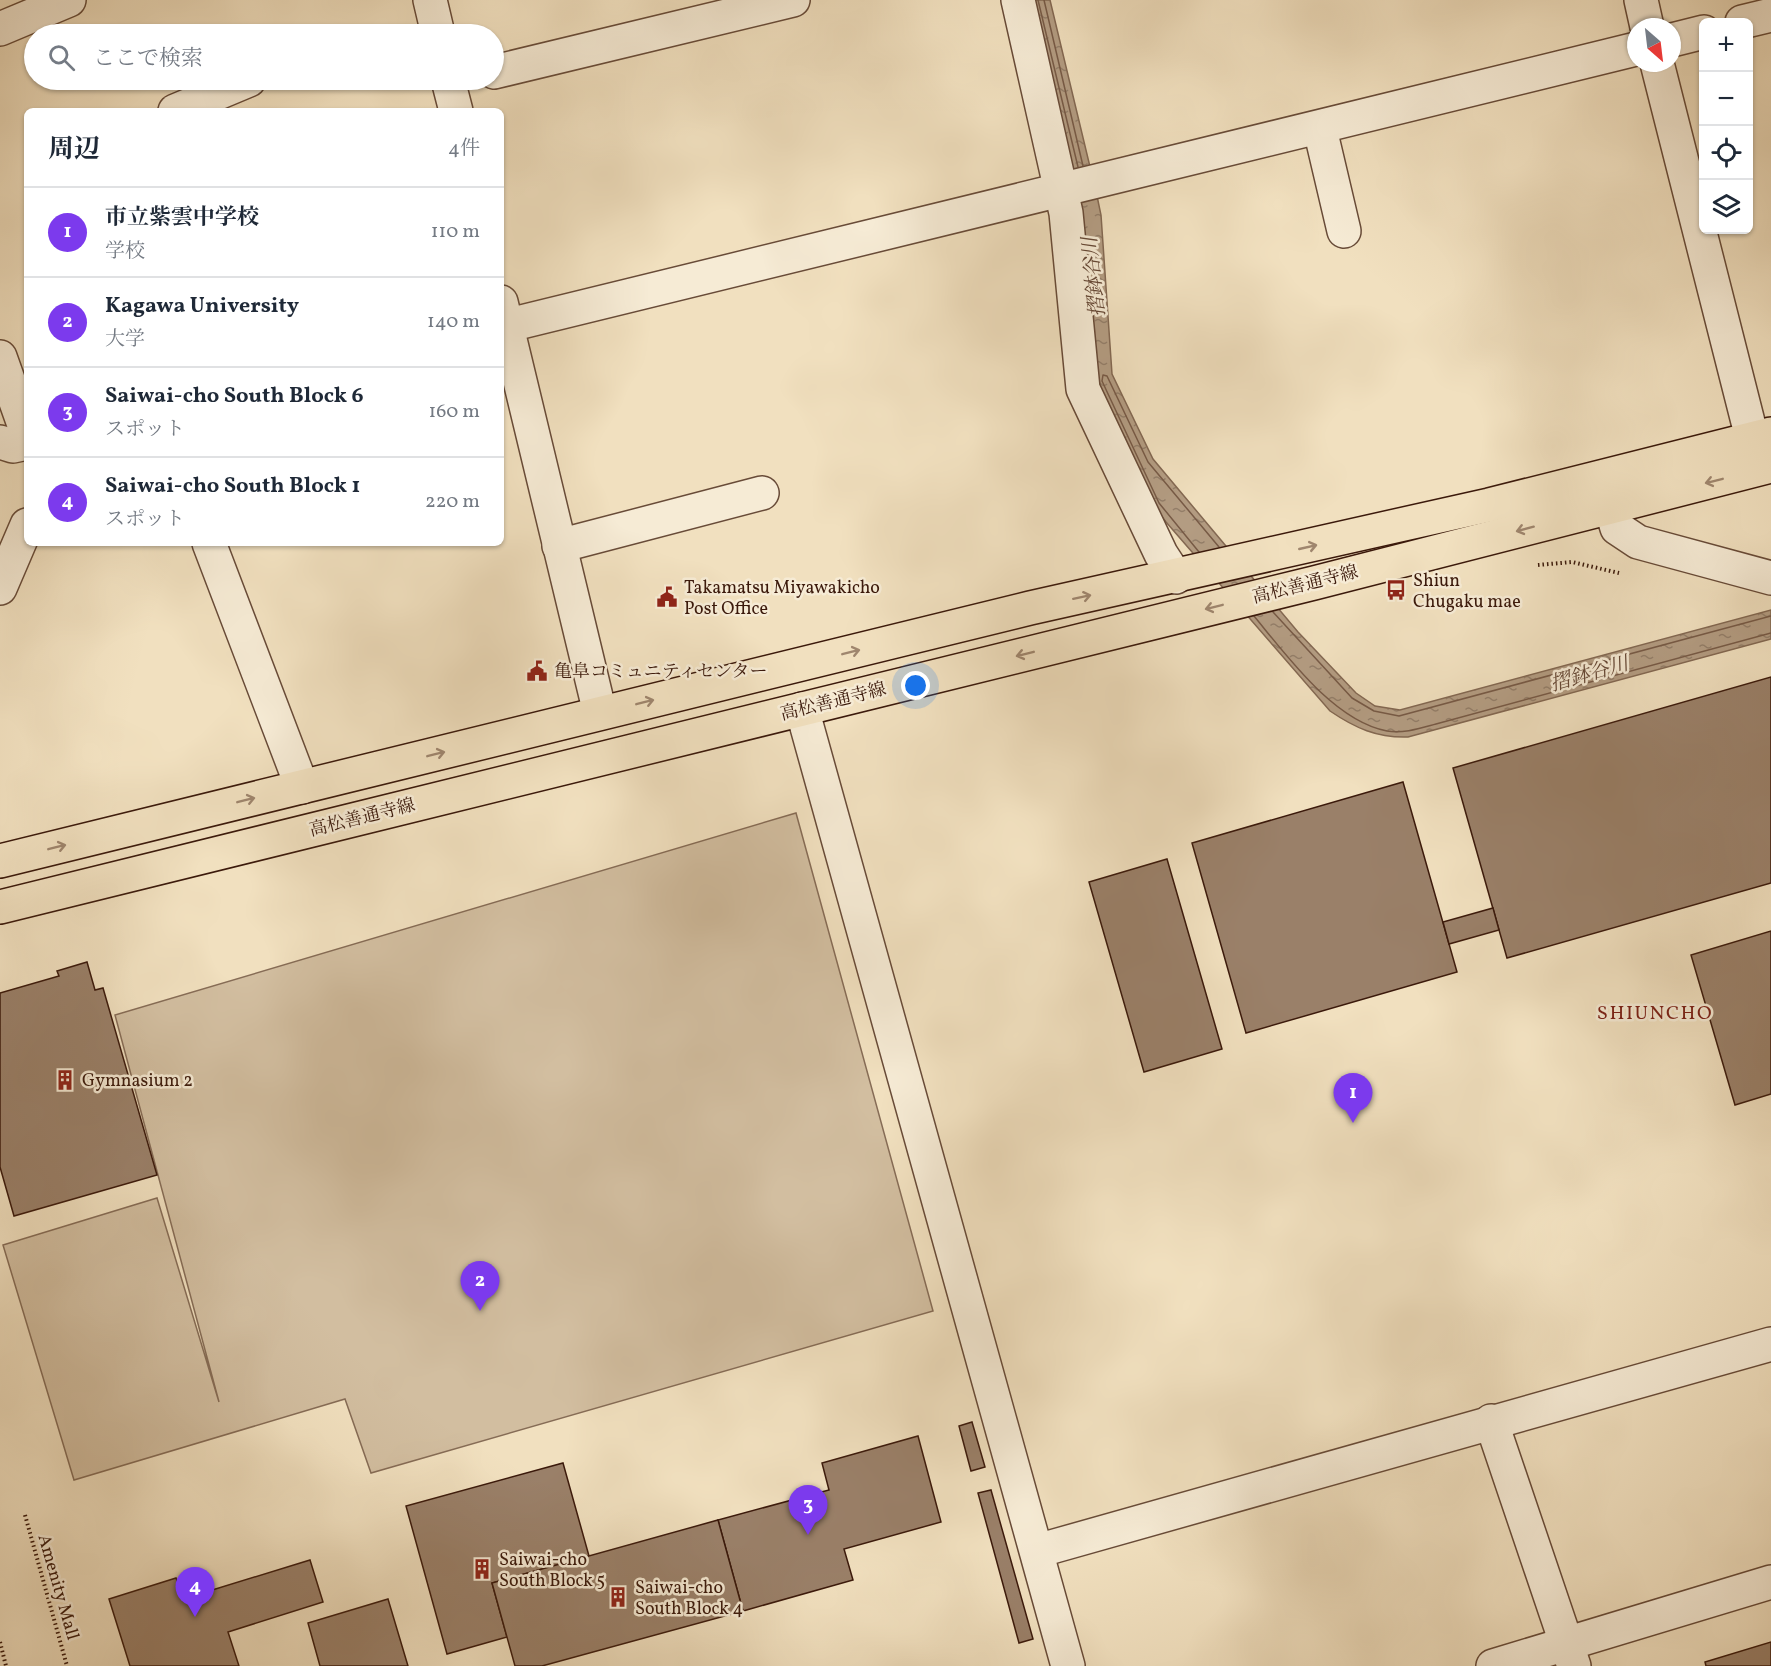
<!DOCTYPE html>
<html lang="ja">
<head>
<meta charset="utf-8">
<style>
  body { margin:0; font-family:Vollkorn,"Noto Serif JP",serif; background:#f2f2f3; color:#1f2937 }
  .controls { position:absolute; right:18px; top:18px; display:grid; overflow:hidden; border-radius:9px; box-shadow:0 2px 4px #0004 }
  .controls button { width:54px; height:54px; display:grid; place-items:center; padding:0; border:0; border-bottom:2px solid #e0e1e3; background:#fff; color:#1f2937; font:30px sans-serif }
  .compass { position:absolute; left:1627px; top:18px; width:54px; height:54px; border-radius:50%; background:#fff; box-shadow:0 2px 4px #0004; rotate:152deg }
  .you { position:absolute; left:916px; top:686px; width:21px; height:21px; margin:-15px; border:4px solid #fff; border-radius:50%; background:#1a73e8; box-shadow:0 0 0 9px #1a73e833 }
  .badge { display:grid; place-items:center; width:39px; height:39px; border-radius:50%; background:#7c3aed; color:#fff; font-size:20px; font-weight:700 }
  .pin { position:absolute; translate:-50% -50px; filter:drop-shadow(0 2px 3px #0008) }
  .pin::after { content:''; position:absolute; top:32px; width:21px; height:18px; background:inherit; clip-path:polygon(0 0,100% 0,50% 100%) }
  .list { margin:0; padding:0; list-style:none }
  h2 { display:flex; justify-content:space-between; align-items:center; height:78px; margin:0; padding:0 24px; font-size:26px }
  h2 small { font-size:20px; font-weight:400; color:#747a83 }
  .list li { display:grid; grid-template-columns:39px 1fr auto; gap:18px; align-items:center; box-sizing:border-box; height:90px; padding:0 24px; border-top:2px solid #e0e1e3 }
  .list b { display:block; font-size:22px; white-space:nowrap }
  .list p { margin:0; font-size:20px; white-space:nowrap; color:#747a83 }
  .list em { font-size:20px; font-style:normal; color:#747a83 }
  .icon { flex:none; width:33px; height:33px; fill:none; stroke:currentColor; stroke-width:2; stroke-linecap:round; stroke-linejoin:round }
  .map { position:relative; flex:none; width:1771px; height:1666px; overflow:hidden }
  .search { position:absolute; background:#fff; box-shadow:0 2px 4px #0004; left:24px; top:24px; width:480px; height:66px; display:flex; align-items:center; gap:15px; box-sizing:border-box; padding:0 21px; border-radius:33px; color:#747a83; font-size:22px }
  .panel { position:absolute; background:#fff; box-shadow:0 2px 4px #0004; left:24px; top:108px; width:480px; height:438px; border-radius:9px }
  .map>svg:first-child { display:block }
</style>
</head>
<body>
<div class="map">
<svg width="1771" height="1666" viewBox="0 0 1771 1666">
  <defs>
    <pattern id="water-ripples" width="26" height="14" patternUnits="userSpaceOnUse" patternTransform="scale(1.5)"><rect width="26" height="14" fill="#b39c82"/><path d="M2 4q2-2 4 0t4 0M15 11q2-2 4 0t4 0" fill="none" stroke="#937e69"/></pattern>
  </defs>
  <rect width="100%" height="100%" fill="#f1e0bf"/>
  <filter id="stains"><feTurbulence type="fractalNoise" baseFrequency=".00333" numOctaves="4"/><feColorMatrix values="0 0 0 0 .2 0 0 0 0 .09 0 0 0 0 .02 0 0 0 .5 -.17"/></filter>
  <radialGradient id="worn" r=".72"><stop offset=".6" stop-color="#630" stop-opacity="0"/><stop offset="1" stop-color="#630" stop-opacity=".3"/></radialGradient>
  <polygon fill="#d2bea0" stroke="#866c56" stroke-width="1.5" points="796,813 933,1311 371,1473 345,1399 74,1480 3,1245 157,1198 219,1402 115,1015"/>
  <path fill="url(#water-ripples)" stroke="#836852" stroke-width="1.5" d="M1031,0H1050L1097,196L1101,215L1112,374L1153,459L1298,632L1356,693L1375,706L1400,710L1771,610V639L1408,737C1377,738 1355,728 1330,711L1166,522L1154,506L1096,382L1083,217Z"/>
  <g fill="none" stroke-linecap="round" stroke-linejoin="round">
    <g stroke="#775a46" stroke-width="1.5">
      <polyline points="1038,0 1078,167"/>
      <polyline points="1044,0 1083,166"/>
      <polyline points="1199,552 1159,503 1102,381 1103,375 1107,376 1148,462 1219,547"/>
      <polyline points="1273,612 1352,698 1374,711 1399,716 1771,616"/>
      <path d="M1254,616C1287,656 1334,721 1387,731C1403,734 1421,728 1436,724L1771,633"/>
    </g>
  </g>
  <g fill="#9a8069" stroke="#3b190b" stroke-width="1.5">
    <polygon points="1771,677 1771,883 1507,958 1453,768"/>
    <polygon points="1403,782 1457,972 1246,1033 1192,843"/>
    <polygon points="1167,859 1222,1049 1144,1072 1089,882"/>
    <polygon points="1493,908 1499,930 1449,944 1443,922"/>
    <polygon points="1771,931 1771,1094 1735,1105 1691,955"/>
    <polygon points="87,962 95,990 103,988 157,1175 14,1216 0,1167 0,993 59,976 57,971"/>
    <polygon points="972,1422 985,1467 971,1471 959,1426"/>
    <polygon points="918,1436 941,1522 844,1549 853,1580 743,1611 718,1520 829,1490 822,1463"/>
    <polygon points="563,1463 589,1556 492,1583 507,1637 447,1654 406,1506"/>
    <polygon points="991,1490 1033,1639 1019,1643 978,1493"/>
    <polygon points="718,1520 743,1611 542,1666 515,1666 492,1583"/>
    <polygon points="310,1560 323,1602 228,1632 239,1666 130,1666 109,1599 176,1578 183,1599"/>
    <polygon points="388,1599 408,1666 320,1666 308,1623"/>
    <polygon points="1771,1642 1771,1666 1706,1666 1705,1662"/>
  </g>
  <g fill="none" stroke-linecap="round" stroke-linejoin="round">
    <g stroke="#684b38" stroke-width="36">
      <g id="minor">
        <polyline points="430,0 438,34"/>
        <polyline points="1018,0 1066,213 1083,389 1161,554 1176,577"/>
        <polyline points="1641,0 1647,27"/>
        <polyline points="1742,22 1771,15"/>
        <polyline points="0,29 69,0"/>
        <polyline points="1672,40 1704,32"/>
        <polyline points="1657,63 1748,422"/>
        <polyline points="494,72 793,0"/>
        <polyline points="448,80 456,111"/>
        <polyline points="175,111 249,80"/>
        <polyline points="1320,129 1344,231"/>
        <polyline points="501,302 600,713"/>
        <polyline points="501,327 1636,49"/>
        <polyline points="0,357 27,433"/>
        <polyline points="0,442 13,446 27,443"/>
        <polyline points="209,543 302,787"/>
        <polyline points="559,546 762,493"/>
        <polyline points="0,588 27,525"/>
        <polyline points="802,709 1068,1666"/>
        <polyline points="1491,1421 1574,1666"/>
        <polyline points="1037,1551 1771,1344"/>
      </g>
    </g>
    <g stroke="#684b38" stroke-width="36">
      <g id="tertiary">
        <polyline points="1602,479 1617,528 1638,542 1771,578"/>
        <polyline points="1493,1666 1771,1582"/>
      </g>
    </g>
    <g stroke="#3b190b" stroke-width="36">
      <g id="primary">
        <polyline points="0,861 1030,608 1489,505 1771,434"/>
        <polyline points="0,907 1314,583 1771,466"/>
      </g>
    </g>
    <g stroke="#3b190b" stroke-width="4" stroke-dasharray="1.5 3" stroke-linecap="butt">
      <polyline points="1538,565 1572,562 1619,573"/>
      <polyline points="25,1515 67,1666"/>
      <polyline points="0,1642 6,1666"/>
    </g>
    <use href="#minor" stroke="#f6ebd5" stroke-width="33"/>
    <use href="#tertiary" stroke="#f6ebd5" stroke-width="33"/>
    <use href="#primary" stroke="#f1e0bf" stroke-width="33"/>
  </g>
  <defs><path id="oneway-shaft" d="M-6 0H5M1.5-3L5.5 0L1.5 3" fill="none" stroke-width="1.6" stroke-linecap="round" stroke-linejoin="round" transform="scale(1.5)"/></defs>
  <g stroke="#9f866e">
    <use href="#oneway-shaft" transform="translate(1714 481) rotate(166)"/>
    <use href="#oneway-shaft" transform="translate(1525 529) rotate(165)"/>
    <use href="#oneway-shaft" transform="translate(1308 547) rotate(-13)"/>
    <use href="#oneway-shaft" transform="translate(1082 597) rotate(-12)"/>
    <use href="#oneway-shaft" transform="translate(1214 607) rotate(166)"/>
    <use href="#oneway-shaft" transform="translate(851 652) rotate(-14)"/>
    <use href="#oneway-shaft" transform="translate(1025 654) rotate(166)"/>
    <use href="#oneway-shaft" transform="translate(645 702) rotate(-14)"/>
    <use href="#oneway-shaft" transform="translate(436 754) rotate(-14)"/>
    <use href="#oneway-shaft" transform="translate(246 800) rotate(-14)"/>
    <use href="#oneway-shaft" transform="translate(57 847) rotate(-14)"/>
  </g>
  <defs>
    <g id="bus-bare" transform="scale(1.62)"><path d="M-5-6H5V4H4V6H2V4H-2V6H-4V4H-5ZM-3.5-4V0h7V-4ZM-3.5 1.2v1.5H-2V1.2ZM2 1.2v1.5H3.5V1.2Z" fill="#8f2418" stroke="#f6ebd5" stroke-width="2.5" paint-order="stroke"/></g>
    <g id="civic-bare" transform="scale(1.62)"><path d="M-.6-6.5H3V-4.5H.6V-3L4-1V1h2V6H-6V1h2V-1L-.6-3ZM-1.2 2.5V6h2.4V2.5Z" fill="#8f2418" stroke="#f6ebd5" stroke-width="2.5" paint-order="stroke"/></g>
    <g id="building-bare" transform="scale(1.62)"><path d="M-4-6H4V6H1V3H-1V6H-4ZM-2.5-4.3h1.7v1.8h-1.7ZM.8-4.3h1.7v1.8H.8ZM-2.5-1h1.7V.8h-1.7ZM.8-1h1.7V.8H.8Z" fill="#8f2418" stroke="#f6ebd5" stroke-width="2.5" paint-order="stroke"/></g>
  </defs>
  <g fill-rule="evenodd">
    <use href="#bus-bare" x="1396" y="590"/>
    <use href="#civic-bare" x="667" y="597"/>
    <use href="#civic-bare" x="537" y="671"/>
    <use href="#building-bare" x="65" y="1080"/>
    <use href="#building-bare" x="482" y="1569"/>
    <use href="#building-bare" x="618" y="1597"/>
  </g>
  <g text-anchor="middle" stroke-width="5" stroke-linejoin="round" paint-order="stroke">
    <g font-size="18" fill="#3b190b" stroke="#f6ebd5" text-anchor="start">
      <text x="1413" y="586">Shiun<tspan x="1413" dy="21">Chugaku mae</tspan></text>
      <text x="684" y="593">Takamatsu Miyawakicho<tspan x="684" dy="21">Post Office</tspan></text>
      <text x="554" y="677">亀阜コミュニティセンター</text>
      <text x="82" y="1086">Gymnasium 2</text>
      <text x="499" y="1565">Saiwai-cho<tspan x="499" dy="21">South Block 5</tspan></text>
      <text x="635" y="1593">Saiwai-cho<tspan x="635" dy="21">South Block 4</tspan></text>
    </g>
    <g font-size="18" fill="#3b190b" stroke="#f6ebd5">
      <text transform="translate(1305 584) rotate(-14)" y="6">高松善通寺線</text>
      <text transform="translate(833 701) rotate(-14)" y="6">高松善通寺線</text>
      <text transform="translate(362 817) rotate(-14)" y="6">高松善通寺線</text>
      <text transform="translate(59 1587) rotate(74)" y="6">Amenity Mall</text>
    </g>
    <g font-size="20" font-style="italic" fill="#654735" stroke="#f6ebd5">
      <text transform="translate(1093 277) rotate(-96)" y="7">摺鉢谷川</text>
      <text transform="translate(1589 673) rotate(-16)" y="7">摺鉢谷川</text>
    </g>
    <g font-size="20" letter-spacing="1.5" fill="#7a1f14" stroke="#f6ebd5">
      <text x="1655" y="1019">SHIUNCHO</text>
    </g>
  </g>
  <rect width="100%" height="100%" filter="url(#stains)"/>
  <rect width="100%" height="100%" fill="url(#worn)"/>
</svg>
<div class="controls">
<button>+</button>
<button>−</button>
<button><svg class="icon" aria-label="locate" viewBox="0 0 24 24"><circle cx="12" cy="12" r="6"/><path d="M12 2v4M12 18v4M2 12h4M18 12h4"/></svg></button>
<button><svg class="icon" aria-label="layers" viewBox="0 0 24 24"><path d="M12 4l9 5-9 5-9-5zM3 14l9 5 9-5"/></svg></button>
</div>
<svg class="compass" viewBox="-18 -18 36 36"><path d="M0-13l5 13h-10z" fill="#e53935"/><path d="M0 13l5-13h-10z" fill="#747a83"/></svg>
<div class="you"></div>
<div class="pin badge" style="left:1353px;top:1123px">1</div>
<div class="pin badge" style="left:480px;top:1311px">2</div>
<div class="pin badge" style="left:808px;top:1535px">3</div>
<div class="pin badge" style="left:195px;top:1617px">4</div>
<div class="search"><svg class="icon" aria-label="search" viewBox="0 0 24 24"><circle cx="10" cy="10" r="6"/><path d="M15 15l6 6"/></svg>ここで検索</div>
<section class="panel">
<h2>周辺<small>4件</small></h2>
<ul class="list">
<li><span class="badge">1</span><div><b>市立紫雲中学校</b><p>学校</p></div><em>110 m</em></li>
<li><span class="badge">2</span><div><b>Kagawa University</b><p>大学</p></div><em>140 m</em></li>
<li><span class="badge">3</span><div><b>Saiwai-cho South Block 6</b><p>スポット</p></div><em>160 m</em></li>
<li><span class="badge">4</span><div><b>Saiwai-cho South Block 1</b><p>スポット</p></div><em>220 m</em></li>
</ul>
</section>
</div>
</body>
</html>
